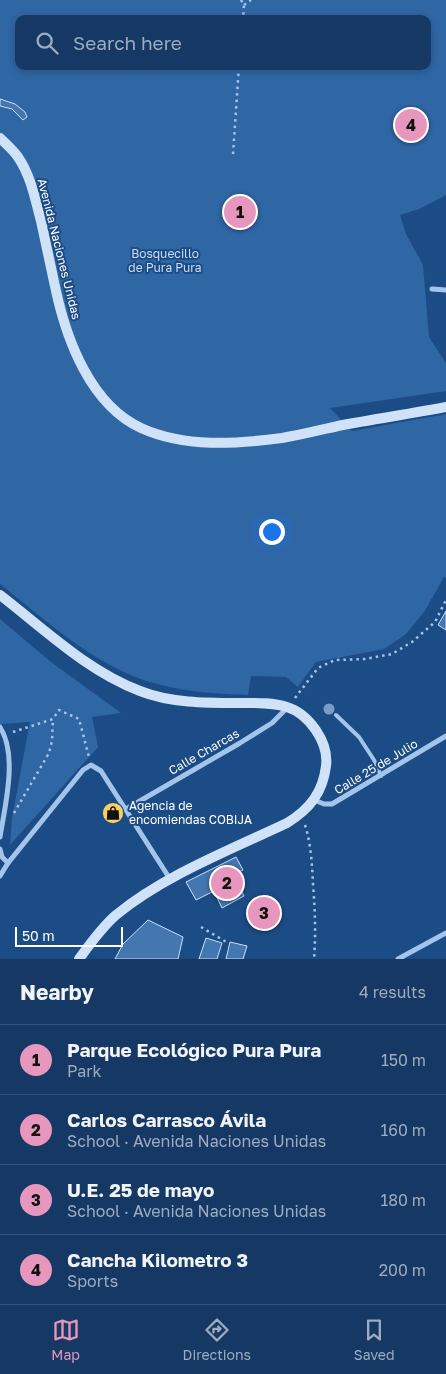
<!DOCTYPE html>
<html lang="en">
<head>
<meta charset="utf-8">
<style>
  body { margin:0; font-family:"Golos Text",sans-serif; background:#22446d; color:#f1f3f6 }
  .scale { position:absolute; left:15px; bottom:12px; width:108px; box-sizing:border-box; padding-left:5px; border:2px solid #fff; border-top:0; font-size:14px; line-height:18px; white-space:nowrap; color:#fff; -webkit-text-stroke:4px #1c4c86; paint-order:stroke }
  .you { position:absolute; left:271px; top:531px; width:18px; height:18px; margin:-12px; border:4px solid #fff; border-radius:50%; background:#1a73e8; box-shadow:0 0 0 8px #1a73e833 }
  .badge { display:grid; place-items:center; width:32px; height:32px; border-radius:50%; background:#e797bd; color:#111; font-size:16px; font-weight:700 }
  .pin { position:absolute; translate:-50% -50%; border:2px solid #fff; box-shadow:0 1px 5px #0006 }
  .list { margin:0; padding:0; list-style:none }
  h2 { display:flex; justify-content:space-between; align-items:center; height:65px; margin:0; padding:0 20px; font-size:21px }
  h2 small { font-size:16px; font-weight:400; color:#9dacbf }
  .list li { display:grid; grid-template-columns:32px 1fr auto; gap:15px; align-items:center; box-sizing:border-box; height:70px; padding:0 20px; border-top:1px solid #345378 }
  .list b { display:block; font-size:19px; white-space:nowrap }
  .list p { margin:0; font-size:16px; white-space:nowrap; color:#9dacbf }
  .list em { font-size:16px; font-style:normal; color:#9dacbf }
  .icon { flex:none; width:28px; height:28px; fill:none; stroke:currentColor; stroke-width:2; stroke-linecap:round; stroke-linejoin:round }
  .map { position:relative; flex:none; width:446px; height:959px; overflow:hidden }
  .search { position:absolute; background:#153964; box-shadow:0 2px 8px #0003; left:15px; right:15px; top:15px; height:55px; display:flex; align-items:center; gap:12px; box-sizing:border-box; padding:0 18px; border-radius:10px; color:#9dacbf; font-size:19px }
  .sheet { height:345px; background:#153964 }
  nav { display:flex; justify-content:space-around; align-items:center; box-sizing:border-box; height:70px; border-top:1px solid #345378; background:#153964; font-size:14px; color:#9dacbf }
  nav a { display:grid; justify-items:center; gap:2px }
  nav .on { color:#e797bd }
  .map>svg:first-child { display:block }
</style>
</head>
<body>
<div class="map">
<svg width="446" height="959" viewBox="0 0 446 959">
  <rect width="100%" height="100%" fill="#1c4c86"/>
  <g fill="#2f66a4" fill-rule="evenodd">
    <path d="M0,0H446V195L419,209L400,215L406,234L423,265L429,337L446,363V391L330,408L352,431L446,414V578L444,577L424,612L406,634L384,649L316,662L298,687L286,677L251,676L248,695C219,694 189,692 161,685C100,671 47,621 0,584ZM19,19H427V66H19Z"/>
    <polygon points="0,619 51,662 121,713 92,717 98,747 10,845 12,818 30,722 0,724"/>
  </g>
  <g fill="#4476af" stroke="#c9dff8">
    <polygon points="0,99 15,104 25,112 27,117 23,120 12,109 0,106"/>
    <polygon points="446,611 446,630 438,625"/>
    <polygon points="236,857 243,870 233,875 244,896 222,908 214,891 196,900 186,882"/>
    <polygon points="148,920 183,937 178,959 115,959 123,944"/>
    <polygon points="206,938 222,943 217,959 199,959"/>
    <polygon points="230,942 247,946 243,959 226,959"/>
  </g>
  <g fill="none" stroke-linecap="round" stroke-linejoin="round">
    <g stroke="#a4c5eb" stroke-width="2.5" stroke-dasharray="2.5 4" stroke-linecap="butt">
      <polyline points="241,0 244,5 243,19"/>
      <polyline points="244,5 251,0"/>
      <polyline points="233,154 239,66"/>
      <polyline points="295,698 318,668 335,660 365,659 392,654 412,642 435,622 446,600"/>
      <polyline points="13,732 53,719 59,710 79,719 89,757"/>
      <polyline points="14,813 49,753 52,741 53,719"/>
      <path d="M305,825C311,844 312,864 313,884C315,910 316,933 314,959"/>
      <polyline points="201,927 228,943"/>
    </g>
    <polyline stroke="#a4c5eb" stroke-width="4" points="336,715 359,737 374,760 381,776"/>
    <g stroke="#a4c5eb" stroke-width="5">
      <polyline points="432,289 446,290"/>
      <path d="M0,727C18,755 5,806 0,837"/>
      <polyline points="314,800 324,804 332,804 446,736"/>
      <polyline points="126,809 240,743 272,723 288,707"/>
      <polyline points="0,849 2,857 8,863"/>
      <polyline points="0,876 8,863 83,770 91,765 101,771 170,879"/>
      <polyline points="398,959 446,933"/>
    </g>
    <g stroke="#d0e2f8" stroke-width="10">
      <path d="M0,138C6,144 13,150 18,157C31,176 35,199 41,221C46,244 51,268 56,291C67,341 91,405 141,428C185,448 236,444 282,438C301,435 320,430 338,426C374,419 410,414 446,407"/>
      <path d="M0,595C44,629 87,671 140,691C170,703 206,703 238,703C254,703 271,702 287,707C309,714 329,742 326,766C323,792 310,809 287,823C230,850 165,875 116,915C101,928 90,944 79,959"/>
    </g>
  </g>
  <circle fill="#7b9dc5" cx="329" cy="709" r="5.5"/>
  <defs>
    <g id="shop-disc" transform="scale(1.125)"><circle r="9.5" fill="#fccd61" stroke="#1c4c86"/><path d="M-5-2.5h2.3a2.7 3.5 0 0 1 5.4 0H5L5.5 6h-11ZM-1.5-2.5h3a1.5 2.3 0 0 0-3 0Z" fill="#111"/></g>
  </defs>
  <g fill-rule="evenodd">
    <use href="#shop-disc" x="113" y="813"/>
  </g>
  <g text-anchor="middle" stroke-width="4" stroke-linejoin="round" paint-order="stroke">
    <g font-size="12" fill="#fff" stroke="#1c4c86">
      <text transform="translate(59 249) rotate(76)" y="4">Avenida Naciones Unidas</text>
      <text transform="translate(204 752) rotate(-30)" y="4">Calle Charcas</text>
      <text transform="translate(376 767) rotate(-31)" y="4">Calle 25 de Julio</text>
    </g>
    <g font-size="12" fill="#c9dff8" stroke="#1c4c86">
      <text x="165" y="258">Bosquecillo<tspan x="165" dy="14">de Pura Pura</tspan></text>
    </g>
    <g font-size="12" fill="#fff" stroke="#1c4c86" text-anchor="start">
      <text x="129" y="810">Agencia de<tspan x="129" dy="14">encomiendas COBIJA</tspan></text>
    </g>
  </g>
</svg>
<div class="scale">50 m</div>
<div class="you"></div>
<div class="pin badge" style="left:240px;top:212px">1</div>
<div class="pin badge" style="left:227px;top:883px">2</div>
<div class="pin badge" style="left:264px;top:913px">3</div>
<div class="pin badge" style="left:411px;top:125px">4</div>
<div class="search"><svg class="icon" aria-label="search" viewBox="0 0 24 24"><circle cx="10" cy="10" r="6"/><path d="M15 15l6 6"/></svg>Search here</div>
</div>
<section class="sheet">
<h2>Nearby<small>4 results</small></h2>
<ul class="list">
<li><span class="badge">1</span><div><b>Parque Ecológico Pura Pura</b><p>Park</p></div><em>150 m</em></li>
<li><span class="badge">2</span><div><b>Carlos Carrasco Ávila</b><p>School · Avenida Naciones Unidas</p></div><em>160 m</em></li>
<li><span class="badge">3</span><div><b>U.E. 25 de mayo</b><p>School · Avenida Naciones Unidas</p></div><em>180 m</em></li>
<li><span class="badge">4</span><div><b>Cancha Kilometro 3</b><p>Sports</p></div><em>200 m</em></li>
</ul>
</section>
<nav>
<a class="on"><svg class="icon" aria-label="map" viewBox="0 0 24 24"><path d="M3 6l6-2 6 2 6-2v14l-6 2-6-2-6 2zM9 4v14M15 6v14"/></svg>Map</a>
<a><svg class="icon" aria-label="directions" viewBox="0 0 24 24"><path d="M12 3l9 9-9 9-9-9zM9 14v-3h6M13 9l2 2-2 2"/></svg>Directions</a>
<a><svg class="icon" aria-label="saved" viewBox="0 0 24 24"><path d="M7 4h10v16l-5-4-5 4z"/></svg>Saved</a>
</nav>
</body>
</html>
